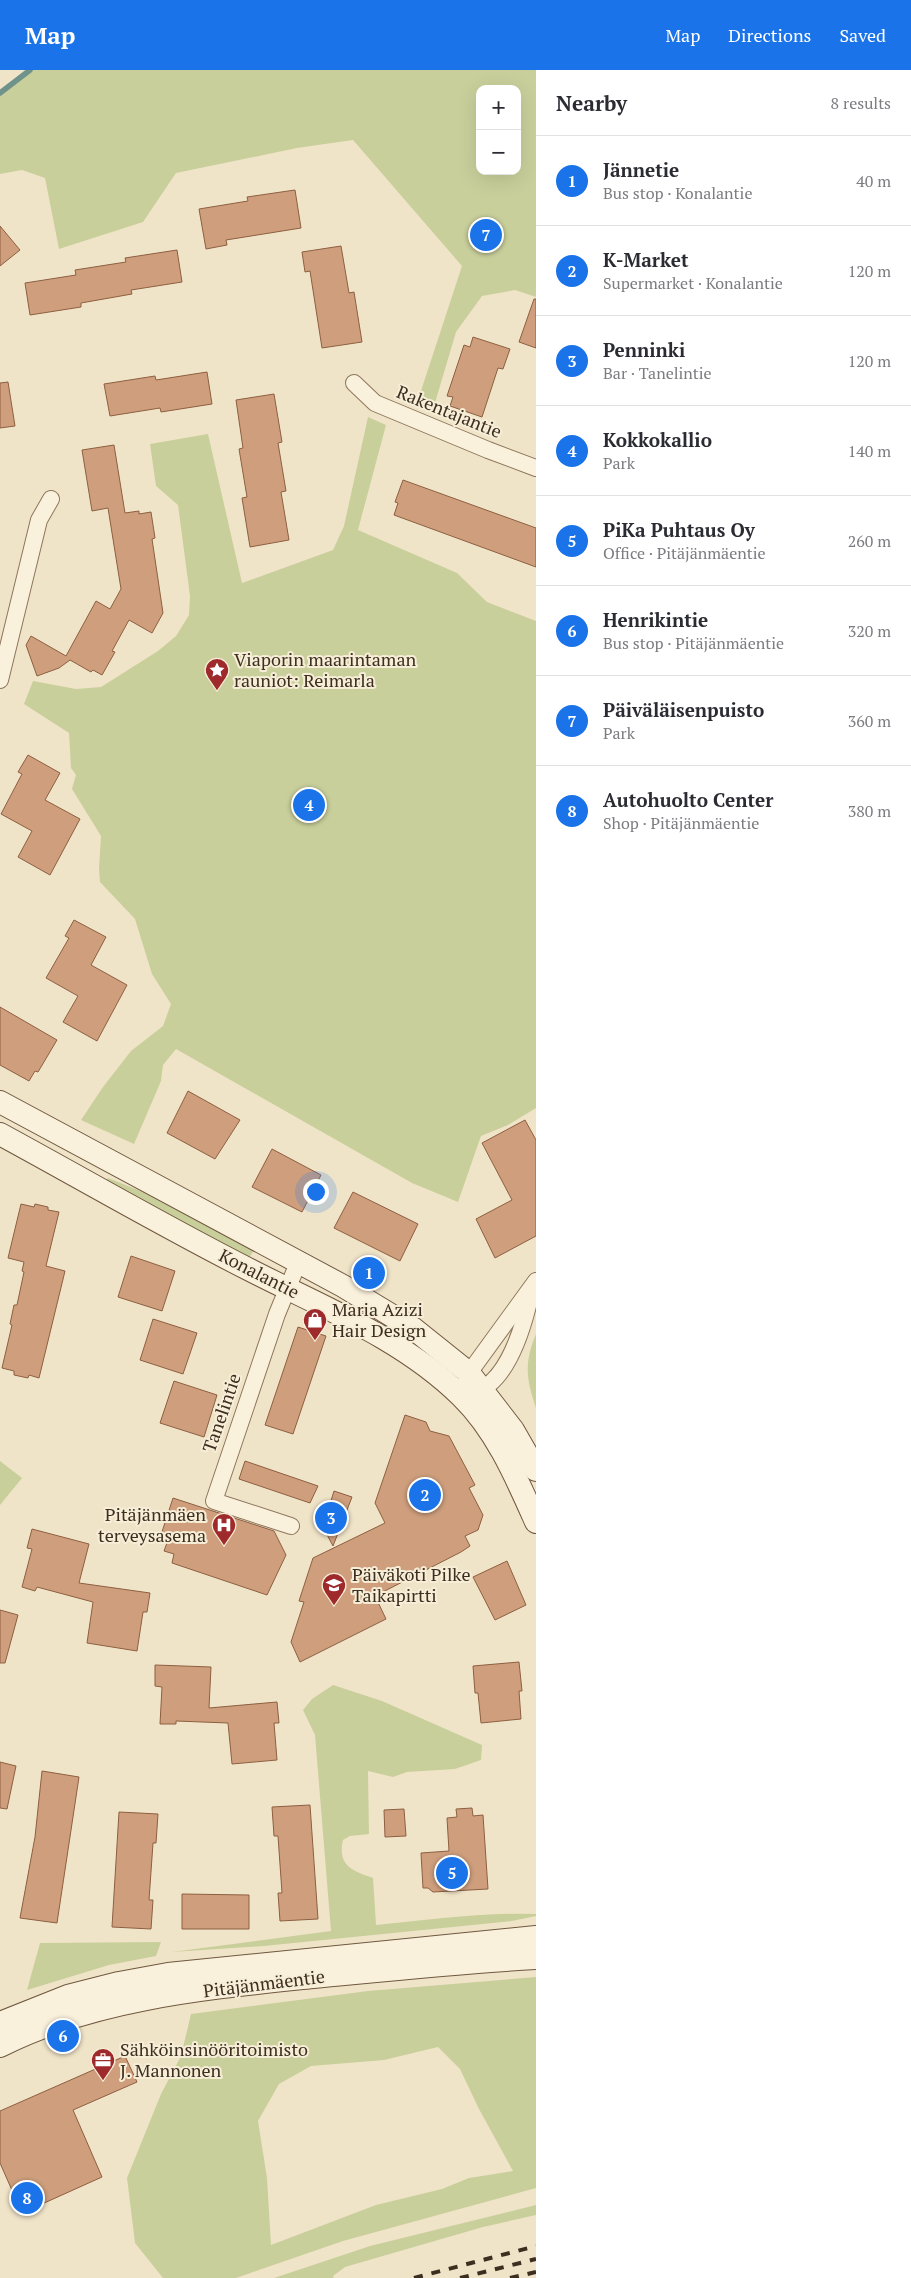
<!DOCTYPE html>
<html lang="en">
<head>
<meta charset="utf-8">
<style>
  body { margin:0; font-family:"PT Serif",serif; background:#f2f2f3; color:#2b2b33 }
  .controls { position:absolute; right:15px; top:15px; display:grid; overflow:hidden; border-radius:10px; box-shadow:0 5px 20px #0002 }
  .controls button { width:45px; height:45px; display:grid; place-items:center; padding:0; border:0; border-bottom:1px solid #e1e1e2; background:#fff; color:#2b2b33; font:25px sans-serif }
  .you { position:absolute; left:315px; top:1121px; width:18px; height:18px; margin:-12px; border:4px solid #fff; border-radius:50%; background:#1a73e8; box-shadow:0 0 0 8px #1a73e833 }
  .badge { display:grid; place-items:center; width:32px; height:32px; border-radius:50%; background:#1a73e8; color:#fff; font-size:16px; font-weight:700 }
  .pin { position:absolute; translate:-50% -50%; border:2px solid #fff; box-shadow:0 1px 5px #0006 }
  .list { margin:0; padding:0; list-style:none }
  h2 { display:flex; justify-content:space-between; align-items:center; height:65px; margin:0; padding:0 20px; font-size:21px }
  h2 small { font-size:16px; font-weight:400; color:#7c7c81 }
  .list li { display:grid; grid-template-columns:32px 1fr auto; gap:15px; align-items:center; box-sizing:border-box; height:90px; padding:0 20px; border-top:1px solid #e1e1e2 }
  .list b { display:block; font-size:19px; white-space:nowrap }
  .list p { margin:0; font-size:16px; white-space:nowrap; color:#7c7c81 }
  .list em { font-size:16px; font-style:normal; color:#7c7c81 }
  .map { position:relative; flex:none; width:536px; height:2208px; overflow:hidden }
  header { display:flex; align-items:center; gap:30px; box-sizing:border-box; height:70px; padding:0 25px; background:#1a73e8; color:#fff }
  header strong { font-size:24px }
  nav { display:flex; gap:28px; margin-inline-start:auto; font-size:18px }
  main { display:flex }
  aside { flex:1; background:#fff }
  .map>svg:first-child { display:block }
</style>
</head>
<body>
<header>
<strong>Map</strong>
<nav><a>Map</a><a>Directions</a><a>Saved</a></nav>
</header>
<main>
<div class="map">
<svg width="536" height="2208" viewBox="0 0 536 2208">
  <rect width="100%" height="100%" fill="#f0e4c8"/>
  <g fill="#c9cf9b" fill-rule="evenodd">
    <path d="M33,0H536V227L515,220L482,226L456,262L432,343L416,336L462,196L353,70L297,78L176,103L143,152L59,179L45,108L22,100L0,104V25ZM480,19H517V101H480Z"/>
    <polygon points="368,347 386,355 358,460 457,503 487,532 536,551 536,1038 508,1055 481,1066 458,1132 412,1113 176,979 163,995 161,1011 134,1074 81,1050 103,1017 131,981 163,956 171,934 152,904 135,849 100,812 99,799 101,766 72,719 76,705 71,698 69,663 24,634 33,611 76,619 101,617 158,581 176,566 189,545 190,526 178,435 156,416 150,374 208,364 242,513 333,480 344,456"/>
    <polygon points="108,1108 166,1131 254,1180 248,1190 105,1112"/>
    <path d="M536,1264V1338C526,1309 524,1292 536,1264Z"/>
    <polygon points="0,1391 22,1408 0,1435"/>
    <path d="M333,1615L382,1631L482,1675L481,1690L455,1699L407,1702L393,1707L368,1701L369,1764L350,1766L343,1770C337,1796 353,1801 373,1808L376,1855C429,1850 483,1842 536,1844V1846L512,1851L264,1876L172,1882L331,1861L315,1665L303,1640L312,1629Z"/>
    <polygon points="161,1872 156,1886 109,1895 27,1920 40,1873"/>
    <path d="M536,1907V2118L343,2171L236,2208H163L135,2173L127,2108L161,2024L181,1986L191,1944L368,1921ZM438,1977L460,1999L479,2039L513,2101L469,2108L442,2119L376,2135L271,2175L267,2108L258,2051L279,2014L311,1996L384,1990Z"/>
    <polygon points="536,2135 536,2145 483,2157 345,2197 333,2206 334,2208 274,2208 370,2176"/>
  </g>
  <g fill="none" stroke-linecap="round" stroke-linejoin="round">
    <polyline stroke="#6f938a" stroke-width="5.5" points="0,23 30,0"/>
  </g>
  <g fill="#cf9f7d" stroke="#8d5f41">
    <polygon points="295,120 301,158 226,170 227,175 206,179 199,139 248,131 247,127"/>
    <polygon points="0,156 20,180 0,196"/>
    <polygon points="341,176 349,223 354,222 362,272 322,278 310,201 305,202 302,182"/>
    <polygon points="177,180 182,212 131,220 132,224 81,233 81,237 30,245 25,213 76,205 75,200 126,192 125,188"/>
    <polygon points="534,229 536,229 536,278 519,272"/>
    <polygon points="473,267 510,279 503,299 498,298 482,347 450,336 453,327 447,326 464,275 470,277"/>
    <polygon points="207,302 212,334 161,342 160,338 110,346 104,314 155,306 156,310"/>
    <polygon points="8,312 15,356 0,358 0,313"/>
    <polygon points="274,324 282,372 278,373 286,421 281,422 289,470 250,477 242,428 247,427 239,379 243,378 236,330"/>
    <polygon points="114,375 125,443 139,441 139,444 151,442 155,468 152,469 163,543 152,563 129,550 112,581 115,582 102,605 93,600 91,602 70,590 59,598 37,606 26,575 31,566 66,586 96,531 110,539 121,519 108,438 92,441 82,380"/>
    <polygon points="403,410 536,458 536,497 394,445 398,433 395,432"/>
    <polygon points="28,685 60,703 45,730 80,749 50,805 18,787 32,761 1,744 22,704 18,702"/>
    <polygon points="74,850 106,867 91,895 127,915 97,971 63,952 78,926 46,908 69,868 65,866"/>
    <polygon points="0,937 57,970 38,1002 35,1001 29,1011 0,995"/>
    <polygon points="188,1021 240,1050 215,1089 167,1063"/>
    <polygon points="525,1050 536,1070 536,1166 495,1188 476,1149 512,1130 482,1073"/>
    <polygon points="272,1079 321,1105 302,1142 252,1117"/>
    <polygon points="353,1122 418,1154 400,1191 334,1158"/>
    <polygon points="21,1134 34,1137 35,1134 48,1137 48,1140 59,1142 46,1196 65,1201 39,1308 29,1305 28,1308 14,1305 14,1301 2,1298 12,1255 10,1254 14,1235 17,1235 24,1202 22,1201 24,1192 8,1188"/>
    <polygon points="131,1186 175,1201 162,1241 118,1227"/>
    <polygon points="153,1249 197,1263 183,1304 140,1290"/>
    <polygon points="298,1257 326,1266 293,1364 265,1355"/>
    <polygon points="174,1311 217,1325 204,1367 160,1353"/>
    <polygon points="405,1345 426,1352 430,1361 449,1366 475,1415 469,1418 483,1445 478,1460 465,1466 470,1476 461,1482 375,1526 386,1549 300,1592 291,1572 304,1532 299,1531 313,1488 385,1453 375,1433"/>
    <polygon points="245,1391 318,1416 310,1433 239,1409"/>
    <polygon points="334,1421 352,1427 333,1476 323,1457"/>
    <polygon points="173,1428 274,1461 286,1485 267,1525 172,1493 174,1484 164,1481 168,1470 160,1468"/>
    <polygon points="32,1459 89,1474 79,1513 150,1523 147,1542 143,1542 137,1581 87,1573 93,1532 37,1517 35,1521 22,1517 32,1479 27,1478"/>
    <polygon points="507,1491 526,1535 495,1550 473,1507"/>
    <polygon points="0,1540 18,1545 5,1593 0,1593"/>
    <polygon points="519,1592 522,1621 519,1621 521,1649 481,1653 478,1623 475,1623 473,1596"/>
    <polygon points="155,1595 211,1597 209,1638 277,1632 279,1653 274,1653 277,1690 232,1694 228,1653 176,1651 176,1654 160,1654 162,1617 155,1616"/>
    <polygon points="0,1692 16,1696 7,1739 0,1738"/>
    <polygon points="42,1701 79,1707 57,1853 20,1848 35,1767"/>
    <polygon points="310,1735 318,1849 280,1851 278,1823 282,1823 278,1766 274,1766 272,1737"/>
    <polygon points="472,1738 473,1746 483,1745 488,1819 433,1822 428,1818 423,1818 421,1783 449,1781 447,1748 457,1747 456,1739"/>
    <polygon points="404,1739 406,1766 385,1767 384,1740"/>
    <polygon points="119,1742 158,1744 156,1773 153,1773 149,1830 153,1830 151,1859 112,1857"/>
    <polygon points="182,1824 249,1825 249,1859 182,1859"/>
    <polygon points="125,1986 137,2012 73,2040 102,2107 22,2143 0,2093 0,2041"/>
  </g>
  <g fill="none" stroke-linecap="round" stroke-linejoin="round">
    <g stroke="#8d765c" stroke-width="18">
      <g id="street">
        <polyline points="354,313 375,333 488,380 536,398"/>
        <polyline points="0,610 39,450 51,429"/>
        <polyline points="466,1312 469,1303 536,1211"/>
        <path d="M473,1323C508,1313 524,1255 531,1223"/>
        <polyline points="291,1456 214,1431 277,1244 298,1193"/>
      </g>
    </g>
    <g stroke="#6f573f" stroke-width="24">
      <g id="secondary">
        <polyline points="0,1032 343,1216 414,1259 469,1303 513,1360 536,1400"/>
        <path d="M0,1064C83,1109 165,1157 250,1200C322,1237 402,1268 461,1326C496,1360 516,1407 536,1452"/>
        <polyline points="0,1953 68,1926 119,1913 168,1904 536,1867"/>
        <path d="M0,1976C95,1928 209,1918 313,1907C387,1900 462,1892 536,1888"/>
      </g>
    </g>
    <use href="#street" stroke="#faf1dc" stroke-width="16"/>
    <use href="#secondary" stroke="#faf1dc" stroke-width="22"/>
    <g stroke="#3d2e20" stroke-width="4" stroke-dasharray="9 9" stroke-linecap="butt">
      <polyline points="414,2208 536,2176"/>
      <polyline points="460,2208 536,2189"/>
      <polyline points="510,2208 536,2202"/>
    </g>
  </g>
  <defs>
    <g id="sight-pin" transform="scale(1.25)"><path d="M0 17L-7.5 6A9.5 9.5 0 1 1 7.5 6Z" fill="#9e2a2b" stroke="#f7eed8"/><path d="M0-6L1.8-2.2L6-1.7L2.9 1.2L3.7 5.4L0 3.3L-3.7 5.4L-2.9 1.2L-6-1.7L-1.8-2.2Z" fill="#fff"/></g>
    <g id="shop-pin" transform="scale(1.25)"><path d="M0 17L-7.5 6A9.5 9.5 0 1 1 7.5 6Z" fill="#9e2a2b" stroke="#f7eed8"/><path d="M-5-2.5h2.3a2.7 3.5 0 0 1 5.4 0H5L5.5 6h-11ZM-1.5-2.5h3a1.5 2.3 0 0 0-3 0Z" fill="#fff"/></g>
    <g id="hospital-pin" transform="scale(1.25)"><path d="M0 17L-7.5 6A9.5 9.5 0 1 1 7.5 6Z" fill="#9e2a2b" stroke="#f7eed8"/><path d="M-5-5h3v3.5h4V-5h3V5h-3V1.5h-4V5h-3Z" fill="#fff"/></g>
    <g id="school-pin" transform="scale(1.25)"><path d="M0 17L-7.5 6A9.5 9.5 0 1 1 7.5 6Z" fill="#9e2a2b" stroke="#f7eed8"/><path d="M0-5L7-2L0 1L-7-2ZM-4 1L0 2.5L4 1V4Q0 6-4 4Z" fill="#fff"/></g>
    <g id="office-pin" transform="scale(1.25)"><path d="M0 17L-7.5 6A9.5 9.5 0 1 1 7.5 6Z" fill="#9e2a2b" stroke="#f7eed8"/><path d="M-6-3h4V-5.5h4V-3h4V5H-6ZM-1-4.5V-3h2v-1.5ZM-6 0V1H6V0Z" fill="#fff"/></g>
  </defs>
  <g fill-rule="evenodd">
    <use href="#sight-pin" x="217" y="600"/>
    <use href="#shop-pin" x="315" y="1250"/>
    <use href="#hospital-pin" x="224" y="1455"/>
    <use href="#school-pin" x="334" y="1515"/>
    <use href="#office-pin" x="103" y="1990"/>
  </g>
  <g text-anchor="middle" stroke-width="4" stroke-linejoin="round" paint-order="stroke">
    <g font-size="18" fill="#3d2e20" stroke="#f7eed8">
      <text transform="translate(449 342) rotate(22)" y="6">Rakentajantie</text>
      <text transform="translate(259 1204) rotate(27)" y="6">Konalantie</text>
      <text transform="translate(222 1343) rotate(-71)" y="6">Tanelintie</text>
      <text transform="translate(264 1914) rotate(-7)" y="6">Pitäjänmäentie</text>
    </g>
    <g font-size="18" fill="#3d2e20" stroke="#f7eed8" text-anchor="start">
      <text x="234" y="596">Viaporin maarintaman<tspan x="234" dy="21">rauniot: Reimarla</tspan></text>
      <text x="332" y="1246">Maria Azizi<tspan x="332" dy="21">Hair Design</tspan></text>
      <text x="206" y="1451" text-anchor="end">Pitäjänmäen<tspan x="206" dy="21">terveysasema</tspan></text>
      <text x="352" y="1511">Päiväkoti Pilke<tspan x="352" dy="21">Taikapirtti</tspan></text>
      <text x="120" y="1986">Sähköinsinööritoimisto<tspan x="120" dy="21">J. Mannonen</tspan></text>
    </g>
  </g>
</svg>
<div class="controls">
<button>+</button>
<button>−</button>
</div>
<div class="you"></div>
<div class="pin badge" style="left:369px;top:1203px">1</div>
<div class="pin badge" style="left:425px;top:1425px">2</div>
<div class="pin badge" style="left:331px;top:1448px">3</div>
<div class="pin badge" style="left:309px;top:735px">4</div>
<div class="pin badge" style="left:452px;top:1803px">5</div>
<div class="pin badge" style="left:63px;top:1966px">6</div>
<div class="pin badge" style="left:486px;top:165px">7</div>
<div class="pin badge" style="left:27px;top:2128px">8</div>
</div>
<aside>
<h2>Nearby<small>8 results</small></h2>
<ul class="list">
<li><span class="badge">1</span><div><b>Jännetie</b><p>Bus stop · Konalantie</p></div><em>40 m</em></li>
<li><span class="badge">2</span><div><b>K-Market</b><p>Supermarket · Konalantie</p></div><em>120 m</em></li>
<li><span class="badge">3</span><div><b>Penninki</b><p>Bar · Tanelintie</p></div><em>120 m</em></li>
<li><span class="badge">4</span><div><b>Kokkokallio</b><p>Park</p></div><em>140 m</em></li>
<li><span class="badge">5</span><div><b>PiKa Puhtaus Oy</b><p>Office · Pitäjänmäentie</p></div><em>260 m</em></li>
<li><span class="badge">6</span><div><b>Henrikintie</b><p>Bus stop · Pitäjänmäentie</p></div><em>320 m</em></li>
<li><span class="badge">7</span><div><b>Päiväläisenpuisto</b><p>Park</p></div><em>360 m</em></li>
<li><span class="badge">8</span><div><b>Autohuolto Center</b><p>Shop · Pitäjänmäentie</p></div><em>380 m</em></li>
</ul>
</aside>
</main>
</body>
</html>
